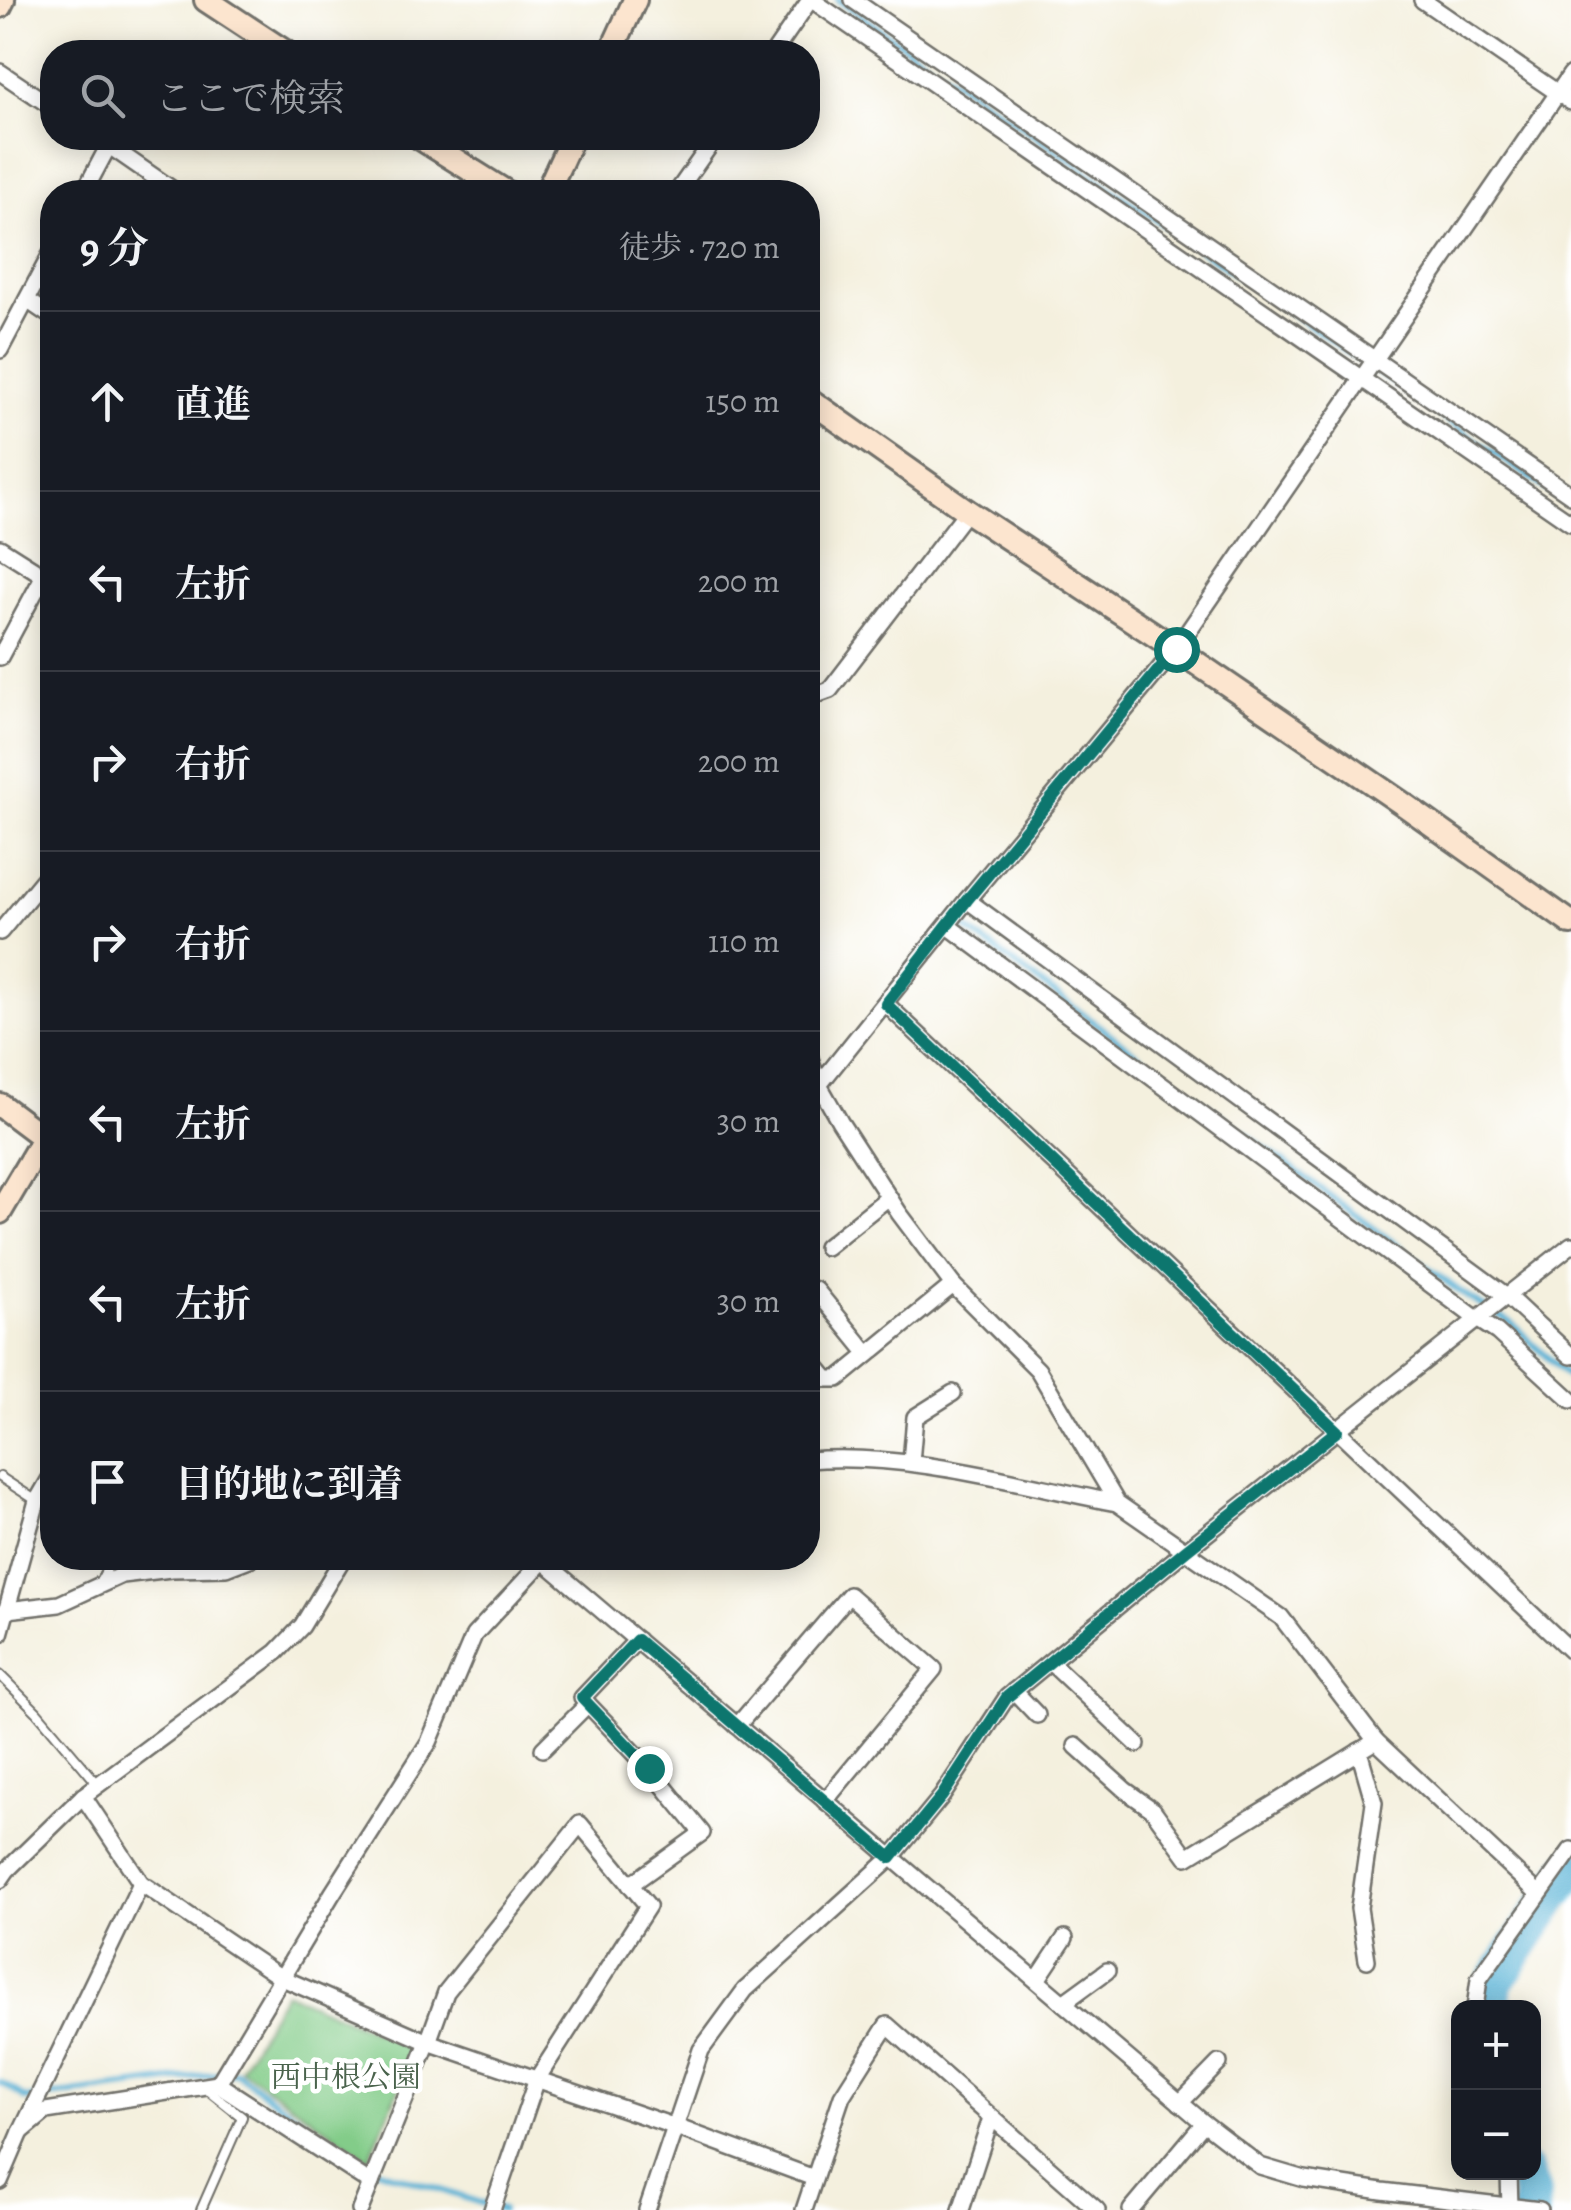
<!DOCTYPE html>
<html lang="ja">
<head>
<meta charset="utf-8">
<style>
  body { margin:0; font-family:Alegreya,"Noto Serif JP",serif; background:#20242c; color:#f1f3f6 }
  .controls { position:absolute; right:30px; bottom:30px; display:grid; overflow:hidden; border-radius:20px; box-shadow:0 5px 25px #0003 }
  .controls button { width:90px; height:90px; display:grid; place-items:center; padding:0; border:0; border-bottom:2px solid #363941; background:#171b24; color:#f1f3f6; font:50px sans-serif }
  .stop { position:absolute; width:30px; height:30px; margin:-22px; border:8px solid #0f766e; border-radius:50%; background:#fff }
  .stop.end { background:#0f766e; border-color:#fff; box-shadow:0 2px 10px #0008 }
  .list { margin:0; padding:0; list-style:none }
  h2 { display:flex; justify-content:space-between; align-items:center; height:130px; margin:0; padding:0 40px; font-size:42px }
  h2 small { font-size:32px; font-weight:400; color:#9ea1a6 }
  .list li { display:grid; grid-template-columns:65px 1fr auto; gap:30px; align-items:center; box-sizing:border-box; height:180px; padding:0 40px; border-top:2px solid #363941 }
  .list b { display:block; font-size:38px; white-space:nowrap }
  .list em { font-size:32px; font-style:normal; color:#9ea1a6 }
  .icon { flex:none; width:55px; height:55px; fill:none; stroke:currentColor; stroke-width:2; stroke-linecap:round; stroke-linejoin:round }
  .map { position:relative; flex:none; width:1571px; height:2210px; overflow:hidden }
  .search { position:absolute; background:#171b24; box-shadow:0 5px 25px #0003; left:40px; top:40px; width:780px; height:110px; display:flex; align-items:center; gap:25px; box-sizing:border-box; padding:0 35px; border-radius:40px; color:#9ea1a6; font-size:38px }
  .panel { position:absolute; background:#171b24; box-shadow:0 5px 25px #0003; left:40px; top:180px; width:780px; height:1390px; border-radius:40px }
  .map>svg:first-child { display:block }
</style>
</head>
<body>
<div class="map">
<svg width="1571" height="2210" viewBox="0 0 1571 2210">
  <rect width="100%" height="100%" fill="#fff"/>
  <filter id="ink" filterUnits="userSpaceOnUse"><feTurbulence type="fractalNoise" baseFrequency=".01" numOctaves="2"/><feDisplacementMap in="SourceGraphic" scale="20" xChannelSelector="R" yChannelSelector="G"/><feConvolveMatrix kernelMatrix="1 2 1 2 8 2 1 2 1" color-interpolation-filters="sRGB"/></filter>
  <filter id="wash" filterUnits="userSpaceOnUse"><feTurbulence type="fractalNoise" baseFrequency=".0048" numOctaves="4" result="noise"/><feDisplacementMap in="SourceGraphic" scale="40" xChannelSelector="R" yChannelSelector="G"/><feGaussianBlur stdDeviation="2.25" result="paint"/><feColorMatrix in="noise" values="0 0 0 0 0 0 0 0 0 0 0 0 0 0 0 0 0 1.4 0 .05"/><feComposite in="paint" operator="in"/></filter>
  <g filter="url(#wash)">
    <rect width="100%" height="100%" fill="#f4f0de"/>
    <polygon fill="#83cc89" stroke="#577c5a" stroke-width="2.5" points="285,1992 416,2049 369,2159 240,2068"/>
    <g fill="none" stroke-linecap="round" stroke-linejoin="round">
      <g stroke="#58b2d6" stroke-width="6">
        <polyline points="838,0 1571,506"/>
        <polyline points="963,926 1470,1299 1509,1321 1571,1380"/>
        <polyline points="0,2082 26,2099 236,2072 361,2164 502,2210"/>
      </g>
      <g stroke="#58b2d6" stroke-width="38">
        <polyline points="1491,2008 1494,1983 1571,1869"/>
        <polyline points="1524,2172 1532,2194 1530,2210"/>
      </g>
    </g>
  </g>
  <g filter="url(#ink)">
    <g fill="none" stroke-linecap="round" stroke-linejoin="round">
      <g stroke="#71706a" stroke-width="12">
        <g id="lane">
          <polyline points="0,1477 37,1501"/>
          <polyline points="101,1580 113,1558"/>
          <polyline points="0,1675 37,1712 97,1783"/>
          <polyline points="201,2210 242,2117 203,2086"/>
        </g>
      </g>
      <g stroke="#71706a" stroke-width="20">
        <g id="street">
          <polyline points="812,0 1571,523"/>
          <polyline points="853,0 1571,495"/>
          <polyline points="1422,0 1571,102"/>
          <polyline points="774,52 810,0"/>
          <polyline points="0,72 52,107"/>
          <polyline points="98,138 176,192"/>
          <polyline points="84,192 109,145"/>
          <polyline points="677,192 715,138"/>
          <polyline points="27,300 52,317"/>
          <polyline points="0,350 52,252"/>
          <polyline points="0,548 49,579"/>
          <polyline points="0,657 44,575"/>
          <polyline points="808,698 830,690 967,511"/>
          <polyline points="967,900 1508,1297 1571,1356"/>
          <polyline points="948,926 1477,1319 1497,1332 1571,1400"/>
          <polyline points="0,932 52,869"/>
          <polyline points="886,1004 1571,1651"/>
          <polyline points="808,1052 819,1085 967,900 1176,649 1571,74"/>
          <polyline points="808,1091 819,1085 840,1122 899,1213 953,1285 1038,1370 1117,1503 1281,1617 1376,1741"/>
          <polyline points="826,1247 889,1197"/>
          <polyline points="808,1288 816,1290 868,1354"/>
          <polyline points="808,1356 827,1379 838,1379 953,1285"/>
          <path d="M808,1460C908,1452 1018,1484 1117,1503"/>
          <polyline points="911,1462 915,1417 953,1393"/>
          <polyline points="540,1558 1204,2123 1260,2166 1304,2179 1382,2191 1540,2210"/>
          <polyline points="7,1610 59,1604 122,1575 171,1569 226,1568 252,1558"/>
          <polyline points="0,1634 37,1501 52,1475"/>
          <polyline points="1050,1662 1137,1744"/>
          <polyline points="1014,1691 1037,1715"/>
          <polyline points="737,1726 849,1595 934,1669 825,1801"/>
          <polyline points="1076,1746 1125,1790 1153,1810 1187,1857 1376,1741 1539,1894"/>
          <polyline points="543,1749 588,1704"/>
          <polyline points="1359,1751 1374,1803 1359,1908 1367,1960"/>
          <polyline points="83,1796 141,1883 280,1977 428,2042 676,2127 814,2178"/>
          <polyline points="0,1880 7,1870 83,1796 277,1652 302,1626 343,1558"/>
          <polyline points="630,1885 702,1833 649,1768 582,1698 637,1640"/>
          <polyline points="1037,1980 1065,1938"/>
          <polyline points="1063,2003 1107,1971"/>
          <polyline points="1475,2008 1479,1979 1571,1850"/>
          <polyline points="218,2084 332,1894 429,1742 474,1635 543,1561"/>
          <polyline points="1180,2103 1219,2063"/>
          <polyline points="21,2132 46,2111 218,2084 371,2183"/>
          <polyline points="1509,2172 1510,2210"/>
          <polyline points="0,2181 21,2132 141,1883"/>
          <polyline points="360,2210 428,2042 446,1992 580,1824 648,1906 537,2079 492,2210"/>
          <polyline points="647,2210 701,2050 745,1990 891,1858 942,1796 1007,1697 1186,1550 1571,1245"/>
          <polyline points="804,2210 842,2096 887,2025 1097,2210"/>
          <polyline points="961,2210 991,2118"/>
          <polyline points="1131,2210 1204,2123"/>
        </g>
      </g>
      <g stroke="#71706a" stroke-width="28">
        <g id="secondary">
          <polyline points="206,0 285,52"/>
          <polyline points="0,6 3,0"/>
          <polyline points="611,52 635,0"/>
          <polyline points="420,138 506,192"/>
          <polyline points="547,192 572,138"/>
          <polyline points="808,399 967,511 1176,649 1406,806 1571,923"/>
          <polyline points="0,1105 44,1138"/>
          <polyline points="0,1212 52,1124"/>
        </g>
      </g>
      <use href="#lane" stroke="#fff" stroke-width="8"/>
      <use href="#street" stroke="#fff" stroke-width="15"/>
      <use href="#secondary" stroke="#fce5cf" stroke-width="22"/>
    </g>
  </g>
  <g fill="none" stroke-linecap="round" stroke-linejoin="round" filter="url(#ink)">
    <polyline stroke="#0f766e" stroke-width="12" points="649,1768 582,1698 637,1640 891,1858 942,1796 1007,1697 1186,1550 1337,1431 886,1004 967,900 1176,649"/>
  </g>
  <g text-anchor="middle" stroke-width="9" stroke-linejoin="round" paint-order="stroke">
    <g font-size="30" fill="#4a634c" stroke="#fff">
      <text x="346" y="2087">西中根公園</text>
    </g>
  </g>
</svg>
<div class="controls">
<button>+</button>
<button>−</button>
</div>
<div class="stop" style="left:1176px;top:649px"></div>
<div class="stop end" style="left:649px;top:1768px"></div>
<div class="search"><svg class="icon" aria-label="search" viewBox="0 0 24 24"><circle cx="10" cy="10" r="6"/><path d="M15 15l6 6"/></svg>ここで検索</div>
<section class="panel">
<h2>9 分<small>徒歩 · 720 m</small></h2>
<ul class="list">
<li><svg class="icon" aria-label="ahead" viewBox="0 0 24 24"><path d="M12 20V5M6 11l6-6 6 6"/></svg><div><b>直進</b></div><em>150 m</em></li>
<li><svg class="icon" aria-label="left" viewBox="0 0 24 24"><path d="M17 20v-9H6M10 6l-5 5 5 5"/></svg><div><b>左折</b></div><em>200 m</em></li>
<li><svg class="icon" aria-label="right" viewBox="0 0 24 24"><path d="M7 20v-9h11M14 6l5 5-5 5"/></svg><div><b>右折</b></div><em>200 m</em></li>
<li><svg class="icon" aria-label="right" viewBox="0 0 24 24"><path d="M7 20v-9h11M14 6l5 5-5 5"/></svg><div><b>右折</b></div><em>110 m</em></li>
<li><svg class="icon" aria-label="left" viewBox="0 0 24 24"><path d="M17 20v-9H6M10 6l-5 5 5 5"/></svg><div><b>左折</b></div><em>30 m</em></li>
<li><svg class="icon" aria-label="left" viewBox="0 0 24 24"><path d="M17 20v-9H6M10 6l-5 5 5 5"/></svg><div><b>左折</b></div><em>30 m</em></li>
<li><svg class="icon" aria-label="arrive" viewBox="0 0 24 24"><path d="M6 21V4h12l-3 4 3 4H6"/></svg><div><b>目的地に到着</b></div></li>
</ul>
</section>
</div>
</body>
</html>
